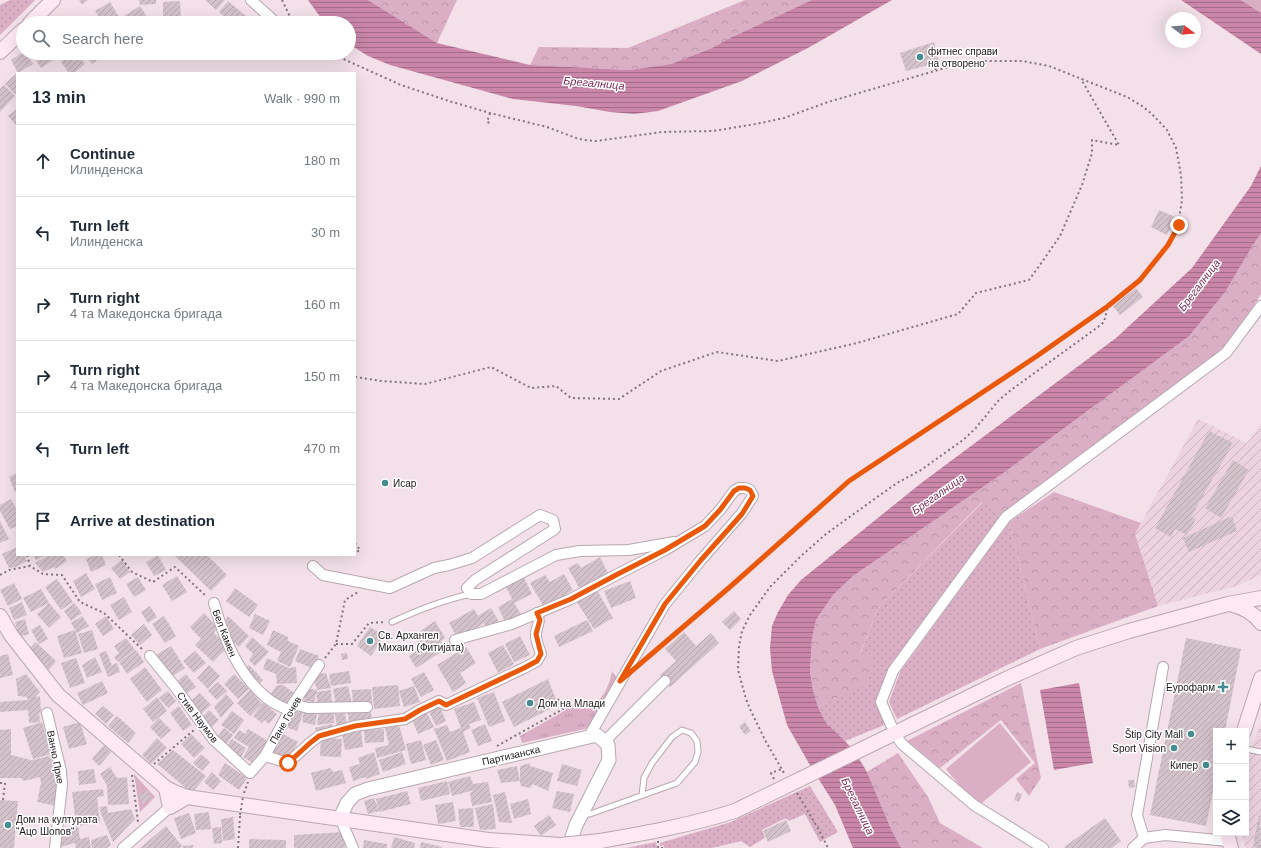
<!DOCTYPE html>
<html lang="en">
<head>
<meta charset="utf-8">
<style>
  body { margin:0; font-family:Helvetica,sans-serif; background:#f6f6f7; color:#1f2937 }
  .controls { position:absolute; right:12px; bottom:12px; display:grid; overflow:hidden; border-radius:0px; box-shadow:0 4px 16px #0002 }
  .controls button { width:36px; height:36px; display:grid; place-items:center; padding:0; border:0; border-bottom:1px solid #e0e1e3; background:#fff; color:#1f2937; font:20px sans-serif }
  .compass { position:absolute; left:1165px; top:12px; width:36px; height:36px; border-radius:50%; background:#fff; box-shadow:0 4px 16px #0002; rotate:106deg }
  .stop { position:absolute; width:12px; height:12px; margin:-9px; border:3px solid #ea580c; border-radius:50%; background:#fff }
  .stop.end { background:#ea580c; border-color:#fff; box-shadow:0 1px 4px #0008 }
  .list { margin:0; padding:0; list-style:none }
  h2 { display:flex; justify-content:space-between; align-items:center; height:52px; margin:0; padding:0 16px; font-size:17px }
  h2 small { font-size:13px; font-weight:400; color:#747a83 }
  .list li { display:grid; grid-template-columns:26px 1fr auto; gap:12px; align-items:center; box-sizing:border-box; height:72px; padding:0 16px; border-top:1px solid #e0e1e3 }
  .list b { display:block; font-size:15px; white-space:nowrap }
  .list p { margin:0; font-size:13px; white-space:nowrap; color:#747a83 }
  .list em { font-size:13px; font-style:normal; color:#747a83 }
  .icon { flex:none; width:22px; height:22px; fill:none; stroke:currentColor; stroke-width:2; stroke-linecap:round; stroke-linejoin:round }
  .map { position:relative; flex:none; width:1261px; height:848px; overflow:hidden }
  .search { position:absolute; background:#fff; box-shadow:0 4px 16px #0002; left:16px; top:16px; width:340px; height:44px; display:flex; align-items:center; gap:10px; box-sizing:border-box; padding:0 14px; border-radius:22px; color:#747a83; font-size:15px }
  .panel { position:absolute; background:#fff; box-shadow:0 4px 16px #0002; left:16px; top:72px; width:340px; height:484px; border-radius:0px }
  .map>svg:first-child { display:block }
</style>
</head>
<body>
<div class="map">
<svg width="1261" height="848" viewBox="0 0 1261 848">
  <defs>
    <pattern id="industrial-furrows" width="10" height="10" patternUnits="userSpaceOnUse"><rect width="10" height="10" fill="#edd3e0"/><path d="M-1 1l2-2M0 10L10 0M9 11l2-2" fill="none" stroke="#cbb4c0"/></pattern>
    <pattern id="grass-dots" width="8" height="8" patternUnits="userSpaceOnUse"><rect width="8" height="8" fill="#daafc5"/><path d="M2 2h.1M6 6h.1" fill="none" stroke="#bb96a9" stroke-width="1.8" stroke-linecap="round"/></pattern>
    <pattern id="forest-crowns" width="20" height="18" patternUnits="userSpaceOnUse"><rect width="20" height="18" fill="#daafc5"/><path d="M2 6a3 3 0 1 1 6 0M12 15a3 3 0 1 1 6 0" fill="none" stroke="#bb96a9"/></pattern>
    <pattern id="park-tufts" width="24" height="20" patternUnits="userSpaceOnUse"><rect width="24" height="20" fill="#daafc5"/><path d="M3 7l-1-3M5 7V3M7 7l1-3M15 17l-1-3M17 17v-4M19 17l1-3" fill="none" stroke="#bb96a9"/></pattern>
    <pattern id="water-rules" width="6" height="5" patternUnits="userSpaceOnUse"><rect width="6" height="5" fill="#c986a9"/><path d="M0 2.5h6" fill="none" stroke="#a36d89"/></pattern>
    <pattern id="building-hatch" width="6" height="6" patternUnits="userSpaceOnUse"><rect width="6" height="6" fill="#d4c2cb"/><path d="M-1 1l2-2M0 6l6-6M5 7l2-2" fill="none" stroke="#b6a6ae"/></pattern>
  </defs>
  <rect width="100%" height="100%" fill="#f3e0e9"/>
  <g fill="url(#industrial-furrows)">
    <polygon points="1198,419 1247,443 1261,423 1261,575 1237,586 1158,606 1135,534"/>
    <polygon points="1261,722 1261,848 1246,848 1241,833 1246,833 1246,777 1250,754"/>
  </g>
  <g fill="url(#grass-dots)">
    <polygon points="10,0 35,0 0,35 0,5"/>
    <polygon points="983,502 1001,516 878,701 887,724 845,741 826,723 818,707 868,683 872,654 860,655 878,608"/>
    <polygon points="1009,522 1040,649 897,719 889,702 900,672"/>
    <polygon points="810,786 838,832 820,842 805,814 789,821 786,818 762,830 765,838 750,847 741,841 712,848 664,848 663,845 660,846 660,843 731,822"/>
    <polygon points="656,842 657,848 626,848"/>
  </g>
  <g fill="url(#forest-crowns)">
    <polygon points="368,0 457,0 437,43"/>
    <polygon points="745,0 812,0 730,38 712,48 671,64 629,70 530,65 539,47 628,48"/>
    <polygon points="1241,0 1261,0 1261,13"/>
    <polygon points="1261,233 1261,294 1241,327 1210,361 1004,512 1001,516 982,502 878,608 860,654 873,654 868,684 818,707 813,690 810,672 812,637 816,620 833,595 853,576 1002,474 1117,389 1251,248"/>
    <polygon points="1054,492 1141,523 1135,534 1158,606 1040,649 1009,522"/>
    <polygon points="1021,683 1041,778 1029,796 1016,779 1035,763 1001,720 940,768 907,741"/>
    <polygon points="898,753 928,797 940,823 983,848 901,848 891,829 867,772"/>
  </g>
  <g fill="url(#park-tufts)">
    <path d="M612,671L618,680L589,728L522,743L520,736L566,710L561,701L564,700C569,703 575,706 582,706C602,706 609,687 612,671Z"/>
    <polygon points="134,774 155,797 140,812"/>
  </g>
  <polygon fill="#daafc5" points="1000,723 1031,762 977,807 946,769"/>
  <g fill="url(#water-rules)">
    <polygon points="308,0 368,0 437,43 530,65 629,70 671,64 712,48 730,38 812,0 892,0 808,48 742,81 658,111 634,114 610,112 576,106 513,99 390,65 368,56 349,44 349,23 326,23 321,18"/>
    <polygon points="1181,0 1241,0 1261,13 1261,54"/>
    <polygon points="1261,166 1261,233 1251,248 1225,292 1189,336 1002,474 853,576 833,595 816,620 812,638 811,654 810,672 813,690 818,707 826,723 845,741 855,752 867,772 891,829 901,848 853,848 835,805 811,767 787,725 772,671 770,648 772,626 778,612 788,595 801,580 920,484 1116,338 1192,268 1251,186"/>
    <polygon points="1079,683 1093,763 1054,770 1040,690"/>
  </g>
  <g fill="url(#building-hatch)">
    <polygon points="79,0 88,0 82,5"/>
    <polygon points="139,0 156,0 156,4 140,5"/>
    <polygon points="205,0 225,0 216,10"/>
    <polygon points="180,1 181,18 163,18 163,2"/>
    <polygon points="228,1 252,21 250,23 232,23 219,12"/>
    <polygon points="110,2 119,17 110,23 103,23 95,11"/>
    <polygon points="140,6 148,18 141,23 124,23 121,18"/>
    <polygon points="260,16 269,23 254,23"/>
    <polygon points="934,42 939,62 906,71 900,53"/>
    <polygon points="22,53 26,53 33,64 18,73 11,60"/>
    <polygon points="41,53 64,53 41,68 34,57"/>
    <polygon points="73,53 77,53 85,64 74,73 69,73 61,62"/>
    <polygon points="84,53 105,53 106,54 92,64"/>
    <polygon points="17,73 17,92 15,94 5,84"/>
    <polygon points="4,85 15,96 0,112 0,89"/>
    <polygon points="17,109 17,124 16,125 8,116"/>
    <polygon points="1159,210 1175,217 1167,235 1151,227"/>
    <polygon points="1136,288 1143,297 1120,315 1113,306"/>
    <polygon points="1209,431 1233,443 1191,517 1196,519 1187,535 1175,529 1171,537 1155,528"/>
    <polygon points="1233,460 1249,470 1221,518 1205,508"/>
    <polygon points="17,473 17,491 15,492 9,477"/>
    <polygon points="11,499 17,510 17,526 10,529 0,511 0,505"/>
    <polygon points="1232,516 1237,531 1189,552 1183,538"/>
    <polygon points="0,521 9,539 0,543"/>
    <polygon points="17,547 17,555 24,555 27,561 16,567 9,568 2,554"/>
    <polygon points="33,555 47,555 36,560"/>
    <polygon points="49,555 63,555 67,561 55,569 54,567 43,572 35,563"/>
    <polygon points="95,555 102,555 106,565 91,572 86,559"/>
    <polygon points="158,555 166,570 154,576 146,562"/>
    <polygon points="174,555 207,555 227,575 211,591"/>
    <polygon points="600,557 609,575 581,591 568,568 578,563 581,568"/>
    <polygon points="122,560 130,572 120,579 111,568"/>
    <polygon points="86,573 95,589 81,597 73,581"/>
    <polygon points="564,574 573,590 544,607 530,583 545,575 550,582"/>
    <polygon points="177,576 187,592 172,601 162,585"/>
    <polygon points="110,577 117,593 102,600 95,584"/>
    <polygon points="138,577 146,590 134,597 126,584"/>
    <polygon points="524,578 532,594 514,603 522,616 506,624 498,607 512,599 506,587"/>
    <polygon points="57,579 73,602 61,610 45,587"/>
    <polygon points="630,581 636,598 611,608 604,591"/>
    <polygon points="14,583 22,599 8,606 0,590"/>
    <polygon points="235,588 258,605 249,617 226,601"/>
    <polygon points="41,589 49,603 31,612 23,598"/>
    <polygon points="597,590 613,618 594,629 577,602"/>
    <polygon points="124,597 132,612 119,620 110,605"/>
    <polygon points="22,602 27,615 14,620 9,608"/>
    <polygon points="49,603 61,617 49,628 37,614"/>
    <polygon points="74,603 82,613 71,621 64,611"/>
    <polygon points="150,606 157,617 148,623 141,612"/>
    <polygon points="491,608 499,622 487,629 484,623 458,639 449,623 474,609 478,616"/>
    <polygon points="734,611 741,619 730,630 722,622"/>
    <polygon points="204,613 217,627 214,633 228,647 213,662 195,645 201,639 190,627"/>
    <polygon points="255,614 270,621 263,635 249,628"/>
    <polygon points="82,616 89,626 77,633 71,623"/>
    <polygon points="106,616 114,629 103,636 95,624"/>
    <polygon points="164,616 176,636 165,643 152,624"/>
    <polygon points="228,616 249,636 239,647 231,640 223,625"/>
    <polygon points="25,619 29,634 19,637 15,622"/>
    <polygon points="587,620 593,631 559,647 554,636"/>
    <polygon points="435,621 445,638 441,641 446,649 416,668 409,656 421,648 417,641 421,638 419,632"/>
    <polygon points="144,624 152,635 140,645 131,635"/>
    <polygon points="40,625 48,639 39,644 31,630"/>
    <polygon points="370,627 384,636 371,656 357,646"/>
    <polygon points="75,630 82,653 64,658 57,636"/>
    <polygon points="92,630 98,649 84,653 78,634"/>
    <polygon points="273,630 288,637 288,641 299,646 290,667 277,661 281,652 267,645"/>
    <polygon points="684,632 696,646 711,633 719,643 670,687 660,675 676,661 665,649"/>
    <polygon points="520,636 530,655 514,662 505,644"/>
    <polygon points="252,637 269,652 255,666 249,660 253,654 245,646"/>
    <polygon points="126,638 135,650 118,662 114,657 119,653 114,646"/>
    <polygon points="1186,638 1241,649 1225,731 1216,731 1216,777 1206,826 1150,815"/>
    <polygon points="36,642 56,661 49,670 30,648"/>
    <polygon points="503,645 514,664 498,673 488,653"/>
    <polygon points="171,646 185,668 170,678 156,655"/>
    <polygon points="466,647 476,663 460,673 466,683 453,692 437,665"/>
    <polygon points="300,649 319,656 314,669 295,661"/>
    <polygon points="136,650 144,662 127,674 119,662"/>
    <polygon points="106,651 112,665 117,663 120,672 108,677 99,654"/>
    <polygon points="195,651 206,663 194,673 183,661"/>
    <polygon points="347,653 348,659 342,660 341,654"/>
    <polygon points="8,654 13,675 0,678 0,656"/>
    <polygon points="95,657 102,672 87,678 82,665"/>
    <polygon points="76,658 85,683 70,688 61,663"/>
    <polygon points="267,658 289,668 296,667 297,683 277,684 276,674 263,669"/>
    <polygon points="209,665 220,676 208,689 197,678"/>
    <polygon points="249,665 263,680 257,685 243,670"/>
    <polygon points="145,667 162,690 147,702 130,679"/>
    <polygon points="349,671 351,683 331,686 329,674"/>
    <polygon points="424,672 434,690 421,697 411,679"/>
    <polygon points="326,673 331,688 317,690 314,680 318,674"/>
    <polygon points="26,674 40,692 35,697 40,696 41,713 39,713 40,722 29,723 28,710 0,712 0,702 28,700 27,697 18,696 16,679"/>
    <polygon points="186,674 196,687 184,695 175,683"/>
    <polygon points="234,674 249,689 238,699 224,684"/>
    <polygon points="548,679 558,705 514,727 502,702"/>
    <polygon points="102,681 108,693 83,705 77,693"/>
    <polygon points="218,682 227,691 217,700 208,691"/>
    <polygon points="277,685 283,685 294,693 286,706 270,695"/>
    <polygon points="398,685 400,706 374,709 372,687"/>
    <polygon points="348,686 352,704 336,705 333,689"/>
    <polygon points="414,686 420,702 404,707 399,691"/>
    <polygon points="306,688 317,690 314,702 304,701"/>
    <polygon points="371,689 372,703 353,705 352,690"/>
    <polygon points="250,690 262,704 250,716 237,703"/>
    <polygon points="331,690 332,705 318,706 316,692"/>
    <polygon points="168,691 176,701 168,708 159,698"/>
    <polygon points="494,692 505,721 489,727 477,698"/>
    <polygon points="200,693 211,705 200,715 189,702"/>
    <polygon points="226,694 234,703 221,718 214,707"/>
    <polygon points="157,697 167,711 153,722 143,709"/>
    <polygon points="474,702 481,720 469,724 471,728 463,732 470,752 447,761 434,729 447,725 450,732 461,728 454,709"/>
    <polygon points="263,703 277,714 269,724 264,720 262,723 253,716"/>
    <polygon points="103,706 114,715 106,724 95,714"/>
    <polygon points="179,706 192,725 183,731 170,713"/>
    <polygon points="440,707 446,721 436,726 429,712"/>
    <polygon points="209,710 219,720 211,728 201,718"/>
    <polygon points="292,710 303,713 297,731 286,727"/>
    <polygon points="232,711 244,720 234,734 221,725"/>
    <polygon points="304,711 317,714 315,725 302,722"/>
    <polygon points="334,711 334,723 317,725 319,712"/>
    <polygon points="371,711 372,723 349,724 348,713"/>
    <polygon points="345,713 347,726 337,727 335,714"/>
    <polygon points="427,713 434,727 418,734 412,720"/>
    <polygon points="117,716 136,733 128,743 108,726"/>
    <polygon points="159,718 171,730 161,739 150,727"/>
    <polygon points="42,722 51,754 33,759 23,728"/>
    <polygon points="80,722 87,744 69,749 63,727"/>
    <polygon points="745,722 751,731 745,735 739,726"/>
    <polygon points="332,724 333,732 317,735 315,728"/>
    <polygon points="485,724 492,741 478,746 471,730"/>
    <polygon points="399,725 406,750 377,758 375,748 389,745 385,728"/>
    <polygon points="224,728 233,735 226,745 216,739"/>
    <polygon points="11,729 11,755 31,760 29,761 53,755 56,766 57,806 37,802 41,783 40,777 24,781 21,778 0,778 0,730"/>
    <polygon points="248,729 268,741 253,763 243,757 249,747 234,738 239,730 245,734"/>
    <polygon points="384,729 384,742 365,743 364,730"/>
    <polygon points="361,731 363,747 345,750 342,734"/>
    <polygon points="191,734 205,748 194,758 181,744"/>
    <polygon points="283,734 298,742 288,761 273,754"/>
    <polygon points="157,738 167,748 151,764 142,755"/>
    <polygon points="321,738 342,739 341,757 320,756"/>
    <polygon points="232,739 246,748 240,759 225,749"/>
    <polygon points="421,740 426,760 411,764 406,744"/>
    <polygon points="436,740 444,760 431,765 423,745"/>
    <polygon points="104,745 111,752 99,766 92,759"/>
    <polygon points="173,750 206,776 192,793 157,764"/>
    <polygon points="374,752 380,774 366,779 365,777 353,781 349,767 360,764 358,758"/>
    <polygon points="402,752 406,764 383,772 379,760"/>
    <polygon points="201,754 210,762 202,771 193,763"/>
    <polygon points="225,763 247,778 239,790 218,775"/>
    <polygon points="530,763 530,766 553,773 548,791 533,784 530,788 521,786 520,781 501,783 497,770 517,766 520,781 520,766"/>
    <polygon points="562,764 582,770 577,786 557,781"/>
    <polygon points="110,767 117,778 127,777 129,804 108,805 107,785 100,774"/>
    <polygon points="330,768 333,772 342,770 346,783 316,791 311,773"/>
    <polygon points="94,769 96,783 79,785 78,771"/>
    <polygon points="212,772 221,781 213,790 204,782"/>
    <polygon points="470,776 473,784 488,782 492,802 472,806 470,793 474,790 452,796 448,782"/>
    <polygon points="1128,780 1134,780 1135,787 1129,788"/>
    <polygon points="447,781 450,794 421,801 418,788"/>
    <polygon points="103,789 104,796 97,797 100,823 78,826 77,816 75,817 72,792"/>
    <polygon points="147,790 152,799 143,804 138,795"/>
    <polygon points="407,791 411,804 379,812 376,799"/>
    <polygon points="557,791 574,794 570,812 552,808"/>
    <polygon points="505,792 512,823 499,822 493,795"/>
    <polygon points="1017,792 1022,794 1019,802 1014,800"/>
    <polygon points="374,798 379,811 368,814 364,801"/>
    <polygon points="528,799 531,814 514,819 510,804"/>
    <polygon points="0,800 18,801 14,848 0,848"/>
    <polygon points="453,802 456,821 438,824 435,805"/>
    <polygon points="493,804 496,829 480,830 475,808"/>
    <polygon points="107,806 108,813 131,809 135,819 113,842 101,814 100,807"/>
    <polygon points="473,808 474,827 460,827 458,809"/>
    <polygon points="1260,810 1261,848 1256,848 1253,846"/>
    <polygon points="209,812 211,829 196,830 194,814"/>
    <polygon points="189,813 196,833 181,839 174,818"/>
    <polygon points="549,815 556,825 541,836 534,826"/>
    <polygon points="233,817 235,839 223,841 221,819"/>
    <polygon points="1105,818 1121,841 1112,848 1065,848 1064,847"/>
    <polygon points="786,820 791,831 768,842 763,831"/>
    <polygon points="78,826 80,839 89,837 91,848 76,848 75,843 57,848 61,829"/>
    <polygon points="166,826 182,846 180,848 140,848"/>
    <polygon points="221,827 222,843 214,844 212,828"/>
    <polygon points="344,832 345,848 294,848 294,835"/>
    <polygon points="107,835 111,845 107,848 92,848 91,840"/>
    <polygon points="394,837 415,843 414,848 391,848"/>
    <polygon points="249,839 286,840 286,848 249,848"/>
    <polygon points="364,840 387,844 387,848 363,848"/>
    <polygon points="421,842 442,847 442,848 420,848"/>
    <polygon points="193,845 193,848 183,848 182,846"/>
  </g>
  <g fill="none" stroke-linecap="round" stroke-linejoin="round">
    <g stroke="#b9a7b0" stroke-width="7">
      <g id="service">
        <path d="M392,622C418,610 443,600 471,594"/>
        <polyline points="1246,749 1261,752"/>
        <polyline points="582,814 590,814 677,783 695,762 698,752 697,741 691,733 682,730 672,737 652,763 644,778 642,795"/>
      </g>
    </g>
    <g stroke="#b9a7b0" stroke-width="12">
      <g id="minor">
        <polyline points="251,0 273,20"/>
        <polyline points="313,566 323,575 390,588 434,568 449,565 472,558 540,515 553,520 555,529 475,580 467,588 471,594 481,594 556,555 580,551 629,550 674,542"/>
        <path d="M214,603C224,639 238,675 268,699C274,704 283,707 290,711"/>
        <polyline points="455,640 512,624 571,599 616,575 665,550 705,526 720,510 734,491 739,488 745,488 750,490 753,496 742,513 701,560 665,604 588,738"/>
        <polyline points="150,656 176,688 213,739 250,773 265,756 293,704 319,665"/>
        <polyline points="1163,667 1137,815 1144,838 1165,835 1228,841"/>
        <polyline points="293,704 308,708 367,707"/>
        <polyline points="47,713 61,771 62,785 55,848"/>
        <polyline points="891,725 881,702 893,671 1006,517 1226,353 1261,306"/>
        <polyline points="899,740 902,744 974,805 1043,848"/>
        <polyline points="604,742 665,681"/>
        <path d="M265,756L288,763L310,743L319,736L355,726L405,719L420,710L439,701L446,705L524,668L537,661L541,654C539,647 535,640 536,633C537,624 541,624 537,613"/>
        <polyline points="340,818 353,848"/>
        <polyline points="123,848 170,807 173,802"/>
        <polyline points="1133,848 1144,838"/>
      </g>
    </g>
    <g stroke="#b9a7b0" stroke-width="15">
      <polyline id="tertiary" points="340,818 347,803 355,794 368,789 597,735 608,745 609,760 576,825 572,837 571,848"/>
    </g>
    <g stroke="#b9a7b0" stroke-width="16">
      <g id="secondary">
        <polyline points="30,23 53,0"/>
        <polyline points="0,52 23,30"/>
        <path d="M1230,604C1242,607 1254,613 1261,623"/>
        <polyline points="0,616 11,635 58,695 166,788 174,792 187,797 488,840 560,845"/>
        <polyline points="1244,731 1261,678"/>
        <polyline points="166,788 170,807 187,797"/>
        <polyline points="1227,833 1231,848"/>
        <path d="M600,841C646,833 691,825 735,811L1006,679L1076,648L1129,631L1228,604L1261,598"/>
      </g>
    </g>
    <g stroke="#81747a" stroke-width="2" stroke-dasharray="2 3" stroke-linecap="butt">
      <polyline points="282,0 293,23"/>
      <polyline points="330,53 401,85 449,101 490,113 547,127 576,138 584,140 596,141 662,132 713,131 756,124 784,118 828,102 945,68 984,61 1022,61 1049,66 1127,97 1142,106 1152,114 1167,130 1176,148 1181,175 1182,200 1180,212 1179,225 1174,235 1140,280 1108,306 1104,322 1098,327 1011,390 999,400 975,429 963,440 921,470 897,483 880,495 826,534 800,557 770,587 750,615 742,631 739,646 738,670 746,699 750,709 765,740 784,773"/>
      <polyline points="934,63 936,71"/>
      <polyline points="490,113 487,122 490,123"/>
      <polyline points="355,377 381,381 425,384 491,367 531,388 556,386 571,398 619,399 661,371 717,352 778,361 857,343 958,314 976,293 1029,280 1042,262 1060,236 1082,185 1092,153 1092,140 1119,145 1081,79"/>
      <polyline points="355,543 360,550 355,553"/>
      <polyline points="27,555 30,566"/>
      <polyline points="119,555 132,572 153,582 175,567 207,597"/>
      <polyline points="0,575 9,570 30,566 43,574 62,575 80,602 104,613 143,650"/>
      <polyline points="336,644 352,644 369,623 385,622"/>
      <polyline points="325,658 336,644 345,600 358,592"/>
      <polyline points="646,659 731,586 849,481 1037,356 1108,306"/>
      <polyline points="497,746 563,709 557,697"/>
      <polyline points="154,764 194,730"/>
      <polyline points="132,775 138,822"/>
      <polyline points="774,779 771,773 782,769"/>
      <polyline points="0,783 5,783 3,800"/>
      <polyline points="244,793 248,782"/>
      <polyline points="797,793 819,830 828,848"/>
      <polyline points="658,841 658,847 662,847 662,848"/>
      <polyline points="238,848 240,816"/>
    </g>
    <use href="#service" stroke="#fff" stroke-width="5"/>
    <use href="#minor" stroke="#fff" stroke-width="10"/>
    <use href="#tertiary" stroke="#fff" stroke-width="13"/>
    <use href="#secondary" stroke="#fde8f3" stroke-width="14"/>
    <g stroke="#b9a7b0" stroke-width="16" stroke-linecap="butt">
      <polyline id="secondary-bridge" points="560,845 600,841"/>
    </g>
    <polyline stroke="#81747a" stroke-width="2" stroke-dasharray="2 3" stroke-linecap="butt" points="240,815 243,797"/>
    <use href="#secondary-bridge" stroke="#fde8f3" stroke-width="14"/>
  </g>
  <g fill="none" stroke-linecap="round" stroke-linejoin="round">
    <polyline stroke="#ea580c" stroke-width="5" points="288,763 310,743 319,736 355,726 405,719 420,710 439,701 446,705 524,668 537,661 541,654 536,634 540,620 537,613 571,599 616,575 665,550 705,526 720,510 734,491 739,488 745,488 750,490 753,496 742,514 701,560 665,604 620,681 731,586 849,481 1037,356 1108,306 1140,280 1168,245 1179,225"/>
  </g>
  <g fill="#448c8d" stroke="#fff" stroke-width="1.5">
    <circle cx="920" cy="57" r="4"/>
    <circle cx="385" cy="483" r="4"/>
    <circle cx="370" cy="641" r="4"/>
    <path d="M1221 681h4v4h4v4h-4v4h-4v-4h-4v-4h4z"/>
    <circle cx="530" cy="703" r="4"/>
    <circle cx="1191" cy="734" r="4"/>
    <circle cx="1174" cy="748" r="4"/>
    <circle cx="1206" cy="765" r="4"/>
    <circle cx="8" cy="825" r="4"/>
  </g>
  <g text-anchor="middle" stroke-width="3" stroke-linejoin="round" paint-order="stroke">
    <g font-size="10" fill="#1d1619" stroke="#fff" text-anchor="start">
      <text x="928" y="55">фитнес справи<tspan x="928" dy="12">на отворено</tspan></text>
      <text x="393" y="487">Исар</text>
      <text x="378" y="639">Св. Архангел<tspan x="378" dy="12">Михаил (Фитијата)</tspan></text>
      <text x="1215" y="691" text-anchor="end">Еурофарм</text>
      <text x="538" y="707">Дом на Млади</text>
      <text x="1183" y="738" text-anchor="end">Štip City Mall</text>
      <text x="1166" y="752" text-anchor="end">Sport Vision</text>
      <text x="1198" y="769" text-anchor="end">Кипер</text>
      <text x="16" y="823">Дом на културата<tspan x="16" dy="12">“Ацо Шопов“</tspan></text>
    </g>
    <g font-size="10" fill="#1d1619" stroke="#fff">
      <text transform="translate(225 633) rotate(69)" y="4">Бел Камен</text>
      <text transform="translate(198 717) rotate(53)" y="4">Стив Наумов</text>
      <text transform="translate(285 720) rotate(-60)" y="4">Пане Гочев</text>
      <text transform="translate(511 755) rotate(-13)" y="4">Партизанска</text>
      <text transform="translate(56 757) rotate(79)" y="4">Ванчо Прке</text>
    </g>
    <g font-size="11" font-style="italic" fill="#7b2c5b" stroke="#fff">
      <text transform="translate(594 83) rotate(5)" y="4">Брегалница</text>
      <text transform="translate(1199 285) rotate(-53)" y="4">Брегалница</text>
      <text transform="translate(938 494) rotate(-35)" y="4">Брегалница</text>
      <text transform="translate(858 806) rotate(64)" y="4">Брегалница</text>
    </g>
  </g>
</svg>
<div class="controls">
<button>+</button>
<button>−</button>
<button><svg class="icon" aria-label="layers" viewBox="0 0 24 24"><path d="M12 4l9 5-9 5-9-5zM3 14l9 5 9-5"/></svg></button>
</div>
<svg class="compass" viewBox="-18 -18 36 36"><path d="M0-13l5 13h-10z" fill="#e53935"/><path d="M0 13l5-13h-10z" fill="#747a83"/></svg>
<div class="stop" style="left:288px;top:763px"></div>
<div class="stop end" style="left:1179px;top:225px"></div>
<div class="search"><svg class="icon" aria-label="search" viewBox="0 0 24 24"><circle cx="10" cy="10" r="6"/><path d="M15 15l6 6"/></svg>Search here</div>
<section class="panel">
<h2>13 min<small>Walk · 990 m</small></h2>
<ul class="list">
<li><svg class="icon" aria-label="ahead" viewBox="0 0 24 24"><path d="M12 20V5M6 11l6-6 6 6"/></svg><div><b>Continue</b><p>Илинденска</p></div><em>180 m</em></li>
<li><svg class="icon" aria-label="left" viewBox="0 0 24 24"><path d="M17 20v-9H6M10 6l-5 5 5 5"/></svg><div><b>Turn left</b><p>Илинденска</p></div><em>30 m</em></li>
<li><svg class="icon" aria-label="right" viewBox="0 0 24 24"><path d="M7 20v-9h11M14 6l5 5-5 5"/></svg><div><b>Turn right</b><p>4 та Македонска бригада</p></div><em>160 m</em></li>
<li><svg class="icon" aria-label="right" viewBox="0 0 24 24"><path d="M7 20v-9h11M14 6l5 5-5 5"/></svg><div><b>Turn right</b><p>4 та Македонска бригада</p></div><em>150 m</em></li>
<li><svg class="icon" aria-label="left" viewBox="0 0 24 24"><path d="M17 20v-9H6M10 6l-5 5 5 5"/></svg><div><b>Turn left</b></div><em>470 m</em></li>
<li><svg class="icon" aria-label="arrive" viewBox="0 0 24 24"><path d="M6 21V4h12l-3 4 3 4H6"/></svg><div><b>Arrive at destination</b></div></li>
</ul>
</section>
</div>
</body>
</html>
